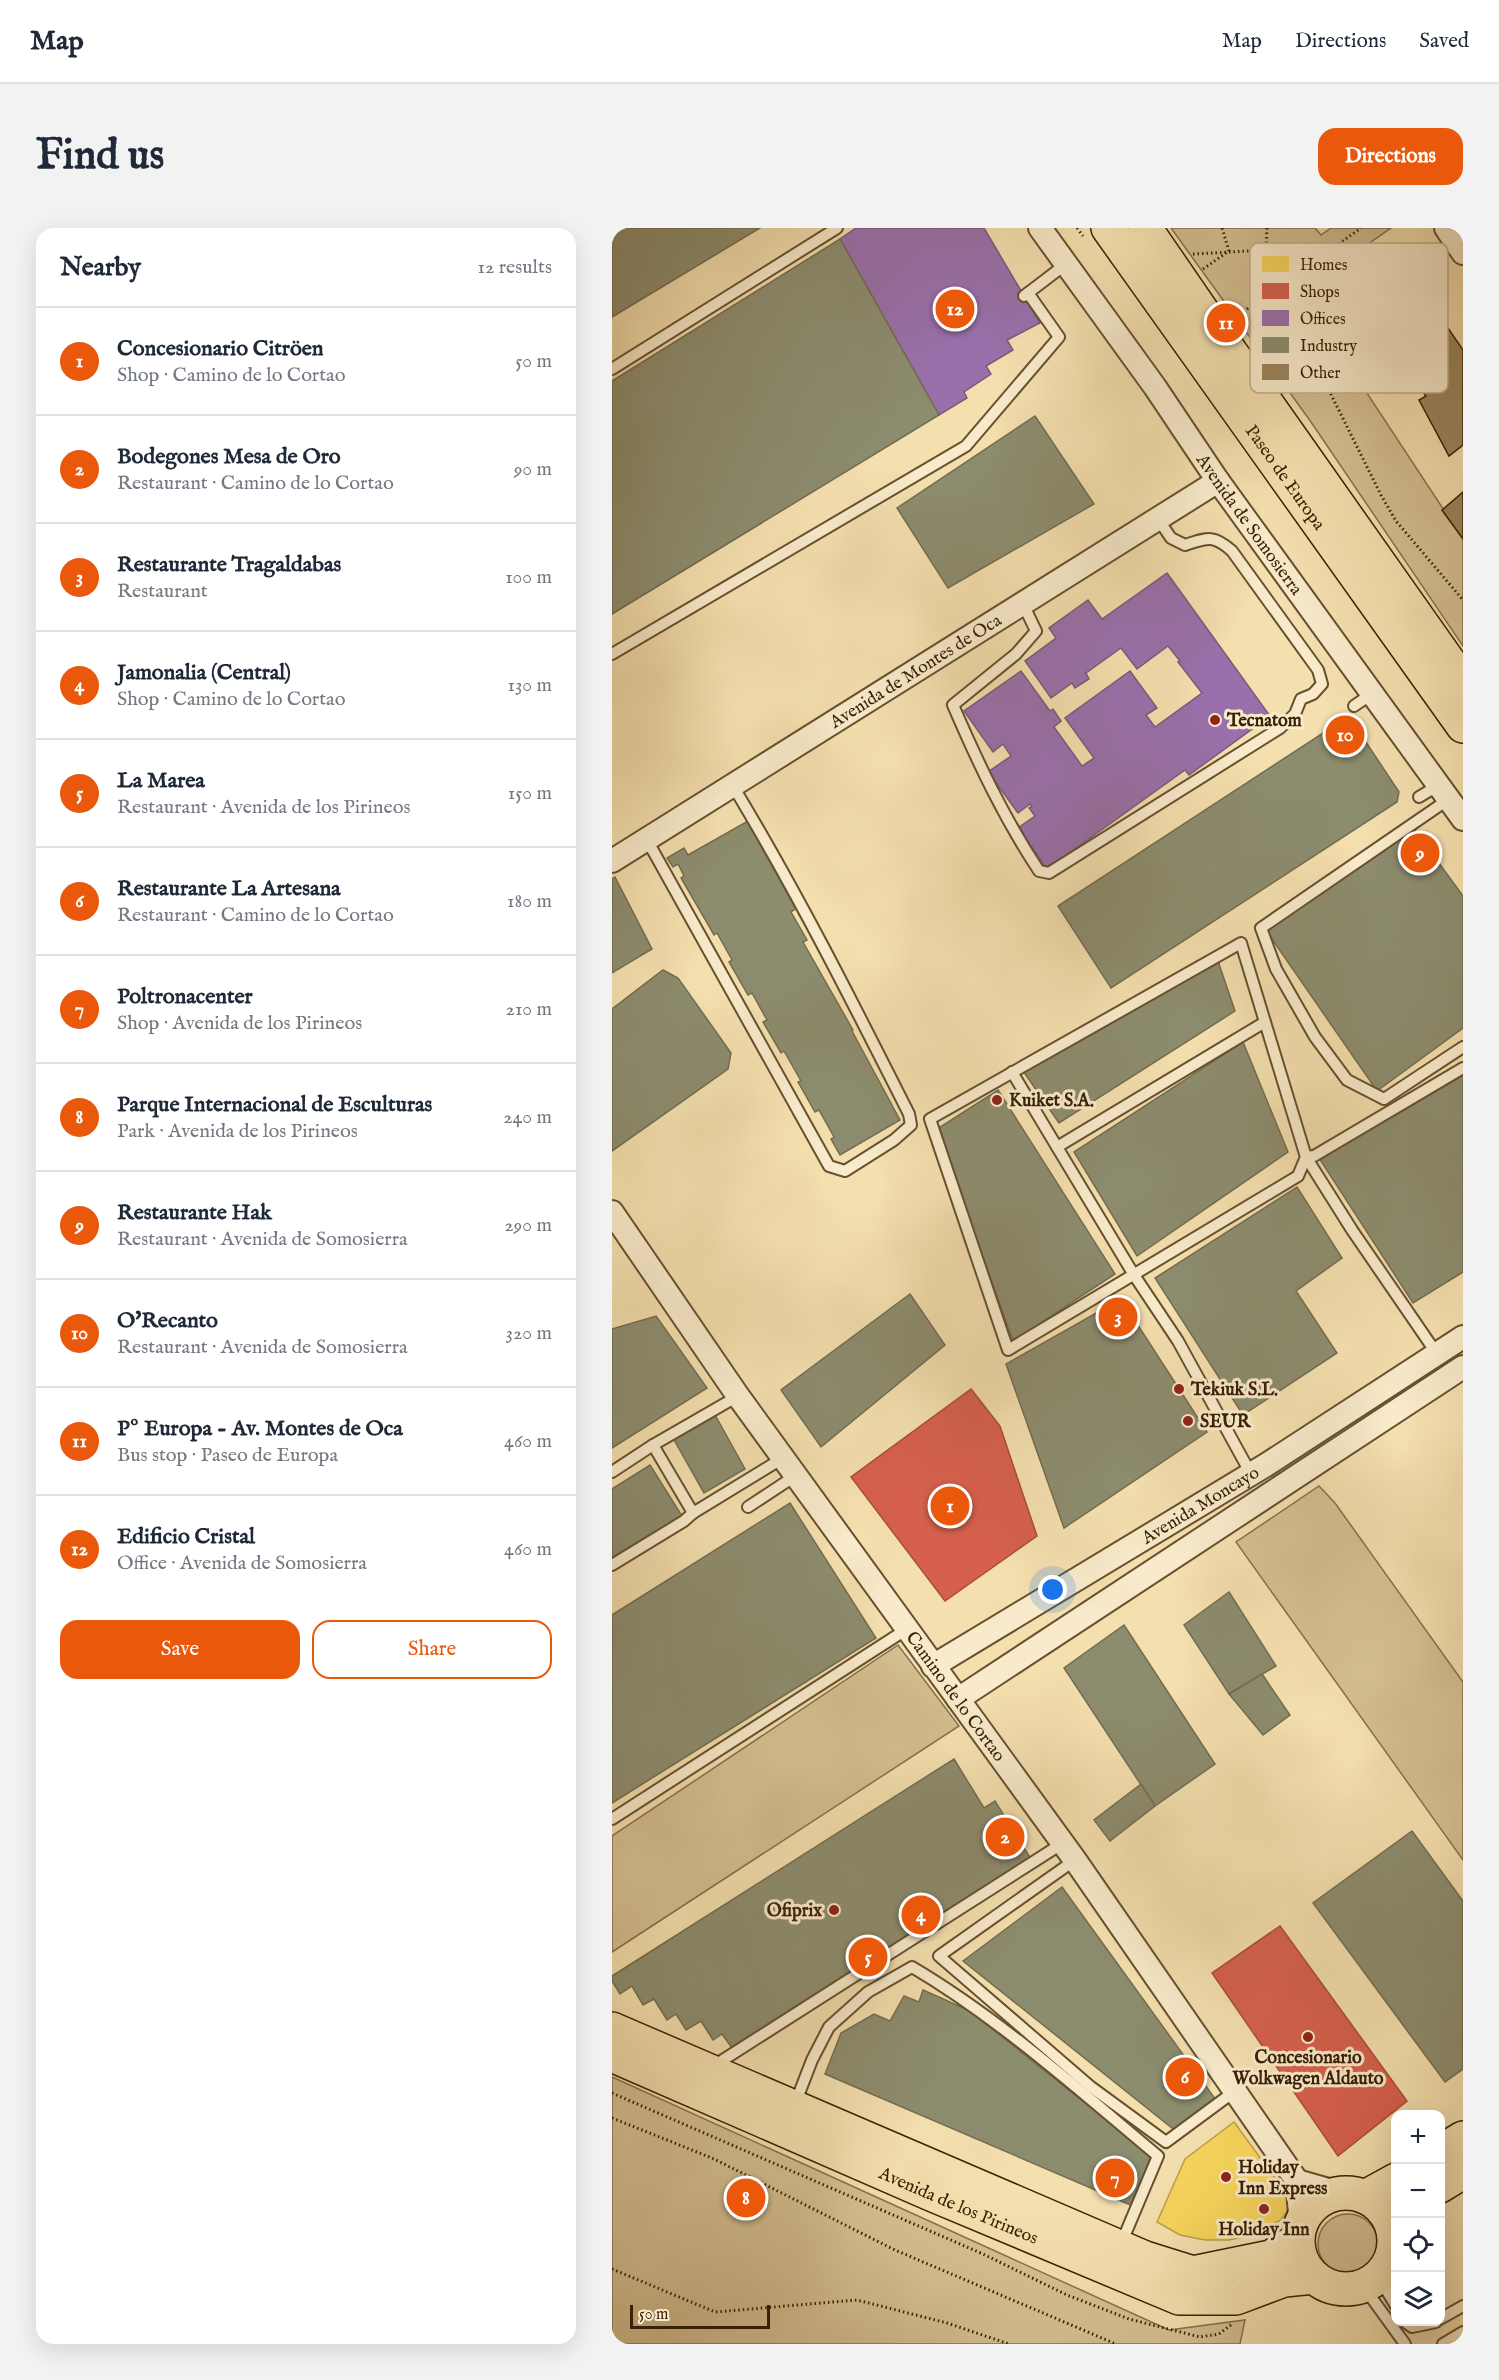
<!DOCTYPE html>
<html lang="en">
<head>
<meta charset="utf-8">
<style>
  body { margin:0; font-family:"IM FELL English",serif; background:#f2f2f3; color:#1f2937 }
  .controls { position:absolute; right:18px; bottom:18px; display:grid; overflow:hidden; border-radius:12px; box-shadow:0 6px 24px #0002 }
  .controls button { width:54px; height:54px; display:grid; place-items:center; padding:0; border:0; border-bottom:2px solid #e0e1e3; background:#fff; color:#1f2937; font:30px sans-serif }
  .scale { position:absolute; left:18px; bottom:15px; width:140px; box-sizing:border-box; padding-left:6px; border:3px solid #382105; border-top:0; font-size:16px; line-height:21px; white-space:nowrap; color:#382105; -webkit-text-stroke:4px #f8eaca; paint-order:stroke }
  .you { position:absolute; left:441px; top:1362px; width:21px; height:21px; margin:-15px; border:4px solid #fff; border-radius:50%; background:#1a73e8; box-shadow:0 0 0 9px #1a73e833 }
  .badge { display:grid; place-items:center; width:39px; height:39px; border-radius:50%; background:#ea580c; color:#fff; font-size:20px; font-weight:700 }
  .pin { position:absolute; translate:-50% -50%; border:3px solid #fff; box-shadow:0 2px 6px #0006 }
  .list { margin:0; padding:0; list-style:none }
  h2 { display:flex; justify-content:space-between; align-items:center; height:78px; margin:0; padding:0 24px; font-size:26px }
  h2 small { font-size:20px; font-weight:400; color:#747a83 }
  .list li { display:grid; grid-template-columns:39px 1fr auto; gap:18px; align-items:center; box-sizing:border-box; height:108px; padding:0 24px; border-top:2px solid #e0e1e3 }
  .list b { display:block; font-size:22px; white-space:nowrap }
  .list p { margin:0; font-size:20px; white-space:nowrap; color:#747a83 }
  .list em { font-size:20px; font-style:normal; color:#747a83 }
  .actions { display:flex; gap:12px; padding:18px 24px }
  .actions a { flex:1; padding:14px 0; border:2px solid #ea580c; border-radius:18px; text-align:center; font-size:21px; color:#ea580c }
  .actions .main { background:#ea580c; color:#fff }
  .icon { flex:none; width:33px; height:33px; fill:none; stroke:currentColor; stroke-width:2; stroke-linecap:round; stroke-linejoin:round }
  .map { position:relative; flex:none; width:851px; height:2116px; overflow:hidden; border-radius:18px }
  header { display:flex; align-items:center; gap:36px; box-sizing:border-box; height:84px; padding:0 30px; background:#fff; border-bottom:2px solid #e0e1e3 }
  header strong { font-size:28px }
  nav { display:flex; gap:33px; margin-inline-start:auto; font-size:21px }
  .intro { display:flex; align-items:center; justify-content:space-between; box-sizing:border-box; height:144px; padding:0 36px }
  h1 { margin:0; font-size:42px }
  .button { padding:15px 27px; border-radius:18px; background:#ea580c; color:#fff; font-size:21px; font-weight:700 }
  main { display:flex; gap:36px; padding:0 36px }
  aside { flex:1; background:#fff; border-radius:18px; box-shadow:0 6px 24px #0002 }
  .map>svg:first-child { display:block }
</style>
</head>
<body>
<header>
<strong>Map</strong>
<nav><a>Map</a><a>Directions</a><a>Saved</a></nav>
</header>
<div class="intro"><h1>Find us</h1><a class="button">Directions</a></div>
<main>
<aside>
<h2>Nearby<small>12 results</small></h2>
<ul class="list">
<li><span class="badge">1</span><div><b>Concesionario Citröen</b><p>Shop · Camino de lo Cortao</p></div><em>50 m</em></li>
<li><span class="badge">2</span><div><b>Bodegones Mesa de Oro</b><p>Restaurant · Camino de lo Cortao</p></div><em>90 m</em></li>
<li><span class="badge">3</span><div><b>Restaurante Tragaldabas</b><p>Restaurant</p></div><em>100 m</em></li>
<li><span class="badge">4</span><div><b>Jamonalia (Central)</b><p>Shop · Camino de lo Cortao</p></div><em>130 m</em></li>
<li><span class="badge">5</span><div><b>La Marea</b><p>Restaurant · Avenida de los Pirineos</p></div><em>150 m</em></li>
<li><span class="badge">6</span><div><b>Restaurante La Artesana</b><p>Restaurant · Camino de lo Cortao</p></div><em>180 m</em></li>
<li><span class="badge">7</span><div><b>Poltronacenter</b><p>Shop · Avenida de los Pirineos</p></div><em>210 m</em></li>
<li><span class="badge">8</span><div><b>Parque Internacional de Esculturas</b><p>Park · Avenida de los Pirineos</p></div><em>240 m</em></li>
<li><span class="badge">9</span><div><b>Restaurante Hak</b><p>Restaurant · Avenida de Somosierra</p></div><em>290 m</em></li>
<li><span class="badge">10</span><div><b>O'Recanto</b><p>Restaurant · Avenida de Somosierra</p></div><em>320 m</em></li>
<li><span class="badge">11</span><div><b>Pº Europa - Av. Montes de Oca</b><p>Bus stop · Paseo de Europa</p></div><em>460 m</em></li>
<li><span class="badge">12</span><div><b>Edificio Cristal</b><p>Office · Avenida de Somosierra</p></div><em>460 m</em></li>
</ul>
<div class="actions"><a class="main">Save</a><a>Share</a></div>
</aside>
<div class="map">
<svg width="851" height="2116" viewBox="0 0 851 2116">
  <rect width="100%" height="100%" fill="#f4dfae"/>
  <filter id="stains"><feTurbulence type="fractalNoise" baseFrequency=".00333" numOctaves="4"/><feColorMatrix values="0 0 0 0 .2 0 0 0 0 .09 0 0 0 0 .02 0 0 0 .5 -.17"/></filter>
  <radialGradient id="worn" r=".72"><stop offset=".6" stop-color="#630" stop-opacity="0"/><stop offset="1" stop-color="#630" stop-opacity=".3"/></radialGradient>
  <g fill="#d4bf91" stroke="#86704b" stroke-width="1.5">
    <polygon points="559,0 703,0 709,7 719,0 779,0 702,54 741,144 851,311 851,418 699,194"/>
    <polygon points="707,1258 723,1275 851,1454 851,1632 624,1314"/>
    <polygon points="286,1417 347,1498 0,1724 0,1608"/>
    <polygon points="0,1849 557,2102 633,2092 628,2116 0,2116"/>
    <circle cx="736" cy="2016" r="30"/>
  </g>
  <polygon fill="#f6d55c" stroke="#bd9f42" stroke-width="1.5" points="622,1894 676,1968 677,1980 669,1992 635,2008 617,2012 593,2012 568,2007 545,1994 573,1931"/>
  <g fill="#d6604d" stroke="#a74d37" stroke-width="1.5">
    <polygon points="359,1161 388,1198 425,1308 333,1373 239,1249"/>
    <polygon points="668,1698 795,1873 726,1928 600,1745"/>
  </g>
  <g fill="#9970ab" stroke="#7c5879" stroke-width="1.5">
    <polygon points="244,0 372,0 428,95 395,112 401,122 374,138 379,146 352,164 355,170 327,187 228,11"/>
    <polygon points="555,345 658,488 577,547 573,542 435,641 406,600 423,588 417,580 420,579 418,576 406,585 376,544 399,528 391,516 381,524 352,483 409,443 438,483 441,481 449,493 442,499 470,538 482,530 453,490 518,443 545,480 534,487 543,499 590,465 566,434 568,433 556,418 525,441 509,420 474,445 477,451 463,460 460,455 439,470 413,433 444,410 437,400 476,372 490,391"/>
  </g>
  <g fill="#8c8c6e" stroke="#736c4e" stroke-width="1.5">
    <polygon points="0,0 148,0 0,89"/>
    <polygon points="228,11 327,187 0,386 0,153"/>
    <polygon points="423,188 482,276 336,360 285,280"/>
    <polygon points="731,492 740,493 787,564 785,574 499,760 446,678"/>
    <polygon points="136,593 185,680 179,684 195,712 191,714 241,802 240,803 288,892 228,927 219,911 222,909 207,882 203,884 186,854 189,853 172,823 169,825 151,794 155,792 140,765 136,767 117,734 120,732 105,705 102,707 69,650 72,648 66,636 61,639 55,630 72,620 76,627"/>
    <polygon points="800,598 851,668 851,800 765,863 653,701"/>
    <polygon points="3,649 40,721 0,745 0,651"/>
    <polygon points="605,730 623,783 447,895 409,840"/>
    <polygon points="51,742 66,750 119,825 116,841 0,923 0,781"/>
    <polygon points="631,814 676,924 525,1028 462,924"/>
    <polygon points="851,842 851,1044 801,1075 707,930"/>
    <polygon points="386,862 503,1046 401,1113 325,901"/>
    <polygon points="685,959 730,1030 684,1063 725,1125 631,1187 543,1050"/>
    <polygon points="298,1066 333,1117 209,1219 169,1162"/>
    <polygon points="509,1071 595,1204 452,1300 394,1136"/>
    <polygon points="44,1088 95,1160 0,1220 0,1101"/>
    <polygon points="102,1185 133,1241 92,1265 61,1210"/>
    <polygon points="38,1237 70,1288 0,1333 0,1261"/>
    <polygon points="178,1275 264,1410 0,1575 0,1387"/>
    <polygon points="617,1364 664,1438 617,1466 572,1397"/>
    <polygon points="512,1397 603,1536 543,1578 452,1440"/>
    <polygon points="650,1446 678,1487 651,1507 617,1466"/>
    <polygon points="342,1531 372,1580 383,1573 419,1631 120,1820 110,1806 101,1812 89,1793 74,1802 64,1786 55,1792 42,1771 31,1777 20,1758 8,1766 0,1753 0,1748"/>
    <polygon points="529,1556 543,1578 498,1613 482,1592"/>
    <polygon points="800,1603 851,1673 851,1841 833,1854 701,1675"/>
    <polygon points="450,1659 604,1872 565,1904 351,1733"/>
    <polygon points="311,1762 358,1783 543,1931 523,1979 213,1846 229,1805 262,1786 278,1793 292,1768 307,1774"/>
  </g>
  <g fill="#9a845d" stroke="#382105" stroke-width="1.5">
    <polygon points="811,63 851,122 851,217 837,228 807,172 814,168 788,136 781,119 786,95 795,73"/>
    <polygon points="851,264 851,311 830,282"/>
  </g>
  <g fill="none" stroke-linecap="round" stroke-linejoin="round">
    <g stroke="#67502f" stroke-width="14">
      <g id="lane">
        <polyline points="412,68 454,36"/>
        <polyline points="0,141 225,0"/>
        <path d="M411,376L424,403L404,426L341,477C366,535 392,590 427,643L437,645L668,500L683,486L689,471L701,466L710,456L706,442L620,323C601,306 595,310 573,317L559,310L546,291"/>
        <polyline points="0,426 354,218 447,109 416,65"/>
        <polyline points="742,478 761,465"/>
        <polyline points="807,569 827,557"/>
        <polyline points="837,571 649,700 664,741 703,809 735,852 772,871 851,819"/>
        <path d="M35,612L217,938L233,943L282,912L299,897L297,886C241,775 185,664 121,558"/>
        <polyline points="400,844 445,919"/>
        <polyline points="694,929 686,948 396,1122 318,891 629,715 694,929 740,1002 825,1126"/>
        <polyline points="694,929 702,928 851,840"/>
        <polyline points="41,1217 81,1285 171,1230"/>
        <polyline points="0,1244 41,1217 126,1168"/>
        <polyline points="639,1246 566,1113 522,1047 445,919 653,794"/>
        <polyline points="136,1279 183,1248"/>
        <polyline points="0,1337 72,1293 81,1285"/>
        <polyline points="0,1591 295,1401"/>
        <polyline points="463,1632 327,1728 479,1859 554,1914 623,1863"/>
        <polyline points="100,1839 451,1615"/>
        <path d="M183,1876L200,1832L217,1799L256,1764L300,1739C388,1791 468,1863 546,1928L509,2016"/>
        <polyline points="767,2050 784,2078"/>
        <polyline points="751,2058 793,2116"/>
        <polyline points="828,2091 851,2078"/>
        <polyline points="793,2094 800,2099 824,2094"/>
        <polyline points="831,2116 851,2104"/>
      </g>
    </g>
    <g stroke="#67502f" stroke-width="26">
      <g id="street">
        <path id="s1" d="M428,0L543,159L606,253L851,591"/>
        <polyline points="834,0 851,25"/>
        <path id="s2" d="M0,633L606,253"/>
        <path id="s3" d="M0,984L126,1168L463,1632L685,1953L689,1996"/>
        <path id="s4" d="M321,1438L654,1237L851,1109"/>
        <polyline points="346,1471 851,1139"/>
        <polyline points="685,1953 727,1965"/>
      </g>
    </g>
    <g stroke="#382105" stroke-width="36">
      <g id="primary">
        <path id="s5" d="M496,0L851,498"/>
        <polyline points="533,0 603,102 851,454"/>
        <polyline points="0,1801 533,2030 581,2045 659,2029 685,2012"/>
        <path id="s6" d="M0,1827L319,1966L567,2070H624L672,2052L702,2049"/>
        <polyline points="828,1924 851,1910"/>
        <polyline points="828,1958 851,1944"/>
        <circle cx="734" cy="2013" r="48"/>
        <polyline points="753,1969 784,1952"/>
      </g>
    </g>
    <g stroke="#382105" stroke-width="3" stroke-dasharray="1.5 3" stroke-linecap="butt">
      <polyline points="465,0 471,8"/>
      <polyline points="655,0 654,22 657,34 688,104 769,267 784,293 851,372"/>
      <polyline points="581,26 654,22"/>
      <polyline points="591,41 617,23 610,0"/>
      <polyline points="624,89 749,0"/>
      <polyline points="0,1865 371,2026 455,2067 517,2091 588,2109 607,2106 620,2096"/>
      <polyline points="0,1890 100,1930 283,2022 504,2116"/>
      <polyline points="781,2008 784,2007"/>
      <polyline points="0,2041 103,2084 245,2072 335,2095 397,2116"/>
    </g>
    <use href="#lane" stroke="#f8eaca" stroke-width="10"/>
    <use href="#street" stroke="#f8eaca" stroke-width="22"/>
    <use href="#primary" stroke="#f4dfae" stroke-width="33"/>
  </g>
  <g fill="#8f2418" stroke="#f8eaca" stroke-width="2">
    <circle cx="603" cy="492" r="6"/>
    <circle cx="385" cy="872" r="6"/>
    <circle cx="567" cy="1161" r="6"/>
    <circle cx="576" cy="1193" r="6"/>
    <circle cx="222" cy="1682" r="6"/>
    <circle cx="696" cy="1809" r="6"/>
    <circle cx="614" cy="1949" r="6"/>
    <circle cx="652" cy="1981" r="6"/>
  </g>
  <g text-anchor="middle" stroke-width="6" stroke-linejoin="round" paint-order="stroke">
    <g font-size="18" fill="#382105" stroke="#f8eaca">
      <text dy="6" stroke="none"><textPath href="#s5" startOffset="306">Paseo de Europa</textPath></text>
      <text dy="6" stroke="none"><textPath href="#s1" startOffset="363">Avenida de Somosierra</textPath></text>
      <text dy="6" stroke="none"><textPath href="#s2" startOffset="358">Avenida de Montes de Oca</textPath></text>
      <text dy="6" stroke="none"><textPath href="#s4" startOffset="312">Avenida Moncayo</textPath></text>
      <text dy="6" stroke="none"><textPath href="#s3" startOffset="594">Camino de lo Cortao</textPath></text>
      <text dy="6" stroke="none"><textPath href="#s6" startOffset="378">Avenida de los Pirineos</textPath></text>
    </g>
    <g font-size="18" font-weight="bold" fill="#382105" stroke="#f8eaca" text-anchor="start">
      <text x="615" y="498">Tecnatom</text>
      <text x="397" y="878">Kuiket S.A.</text>
      <text x="579" y="1167">Tekiuk S.L.</text>
      <text x="588" y="1199">SEUR</text>
      <text x="210" y="1688" text-anchor="end">Ofiprix</text>
      <text x="696" y="1835" text-anchor="middle">Concesionario<tspan x="696" dy="21">Wolkwagen Aldauto</tspan></text>
      <text x="626" y="1945">Holiday<tspan x="626" dy="21">Inn Express</tspan></text>
      <text x="652" y="2007" text-anchor="middle">Holiday Inn</text>
    </g>
  </g>
  <rect x="638" y="15" width="198" height="150" rx="9" fill="#f8eaca" stroke="#beae8f" stroke-width="1.5"/>
  <rect x="650" y="28" width="27" height="16" fill="#f6d55c"/>
  <rect x="650" y="55" width="27" height="16" fill="#d6604d"/>
  <rect x="650" y="82" width="27" height="16" fill="#9970ab"/>
  <rect x="650" y="109" width="27" height="16" fill="#8c8c6e"/>
  <rect x="650" y="136" width="27" height="16" fill="#9a845d"/>
  <g font-size="16" fill="#382105">
    <text x="688" y="42">Homes</text>
    <text x="688" y="69">Shops</text>
    <text x="688" y="96">Offices</text>
    <text x="688" y="123">Industry</text>
    <text x="688" y="150">Other</text>
  </g>
  <rect width="100%" height="100%" filter="url(#stains)"/>
  <rect width="100%" height="100%" fill="url(#worn)"/>
</svg>
<div class="controls">
<button>+</button>
<button>−</button>
<button><svg class="icon" aria-label="locate" viewBox="0 0 24 24"><circle cx="12" cy="12" r="6"/><path d="M12 2v4M12 18v4M2 12h4M18 12h4"/></svg></button>
<button><svg class="icon" aria-label="layers" viewBox="0 0 24 24"><path d="M12 4l9 5-9 5-9-5zM3 14l9 5 9-5"/></svg></button>
</div>
<div class="scale">50 m</div>
<div class="you"></div>
<div class="pin badge" style="left:338px;top:1278px">1</div>
<div class="pin badge" style="left:393px;top:1609px">2</div>
<div class="pin badge" style="left:506px;top:1089px">3</div>
<div class="pin badge" style="left:309px;top:1687px">4</div>
<div class="pin badge" style="left:256px;top:1729px">5</div>
<div class="pin badge" style="left:573px;top:1849px">6</div>
<div class="pin badge" style="left:503px;top:1950px">7</div>
<div class="pin badge" style="left:134px;top:1970px">8</div>
<div class="pin badge" style="left:808px;top:625px">9</div>
<div class="pin badge" style="left:733px;top:507px">10</div>
<div class="pin badge" style="left:614px;top:95px">11</div>
<div class="pin badge" style="left:343px;top:81px">12</div>
</div>
</main>
</body>
</html>
